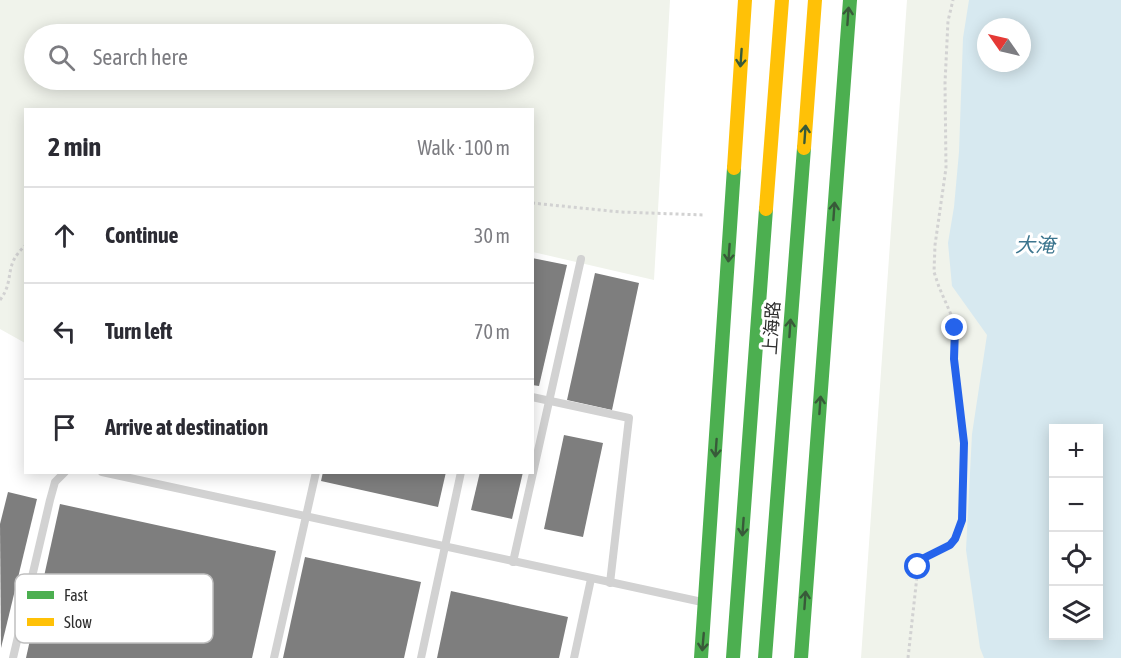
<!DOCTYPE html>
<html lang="en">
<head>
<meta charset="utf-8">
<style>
  body { margin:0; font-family:"Asap Condensed","Noto Sans SC",sans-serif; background:#f2f2f3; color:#2b2b33 }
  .controls { position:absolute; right:18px; bottom:18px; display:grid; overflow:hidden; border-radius:0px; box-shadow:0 3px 15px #0003 }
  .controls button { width:54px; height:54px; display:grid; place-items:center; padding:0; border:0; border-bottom:2px solid #e1e1e2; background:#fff; color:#2b2b33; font:30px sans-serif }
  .compass { position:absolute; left:977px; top:18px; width:54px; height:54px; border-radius:50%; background:#fff; box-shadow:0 3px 15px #0003; rotate:304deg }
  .stop { position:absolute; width:18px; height:18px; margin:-14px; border:4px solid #2563eb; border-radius:50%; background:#fff }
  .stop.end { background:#2563eb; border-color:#fff; box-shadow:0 2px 6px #0008 }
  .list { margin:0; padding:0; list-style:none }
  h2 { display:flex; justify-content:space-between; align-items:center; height:78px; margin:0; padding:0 24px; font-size:26px }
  h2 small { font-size:20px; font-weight:400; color:#7c7c81 }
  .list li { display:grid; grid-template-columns:39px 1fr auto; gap:18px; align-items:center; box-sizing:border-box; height:96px; padding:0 24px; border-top:2px solid #e1e1e2 }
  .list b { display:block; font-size:22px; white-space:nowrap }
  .list em { font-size:20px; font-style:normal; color:#7c7c81 }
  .icon { flex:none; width:33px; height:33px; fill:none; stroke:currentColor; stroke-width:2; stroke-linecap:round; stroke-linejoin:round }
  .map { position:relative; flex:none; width:1121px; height:658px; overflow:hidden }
  .search { position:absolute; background:#fff; box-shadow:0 3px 15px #0003; left:24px; top:24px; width:510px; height:66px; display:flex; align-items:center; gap:15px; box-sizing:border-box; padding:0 21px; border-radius:33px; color:#7c7c81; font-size:22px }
  .panel { position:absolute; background:#fff; box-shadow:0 3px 15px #0003; left:24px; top:108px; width:510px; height:366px; border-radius:0px }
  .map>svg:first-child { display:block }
</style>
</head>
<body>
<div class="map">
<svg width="1121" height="658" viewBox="0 0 1121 658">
  <rect width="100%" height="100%" fill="#fff"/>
  <g fill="#f0f3eb" fill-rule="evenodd">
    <path d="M0,0H670L654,280L533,252L532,110H26L25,343L0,329ZM34,34H524V80H34Z"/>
    <path d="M907,0H1121V658H861ZM986,27H1022V63H986ZM1054,428H1098V636H1054Z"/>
  </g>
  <path fill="#d7e9f0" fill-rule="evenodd" d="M969,0H1121V658H984L980,648L966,550L972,434L987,335L952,286L948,243L954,207L959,152L963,38ZM986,27H1022V63H986ZM1054,428H1098V636H1054Z"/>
  <g fill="#7e7e7e">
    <polygon points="532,258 567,265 539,386 532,385"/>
    <polygon points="595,273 639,283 612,410 567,400"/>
    <polygon points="564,435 603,443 583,537 544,529"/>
    <polygon points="323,472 446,472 438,507 321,481"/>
    <polygon points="480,472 523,472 512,519 471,510"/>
    <polygon points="8,492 37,499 1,648 0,524"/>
    <polygon points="60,504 276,551 252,658 26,658"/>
    <polygon points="305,557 421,582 404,658 283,658"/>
    <polygon points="451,591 568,617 559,658 437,658"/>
  </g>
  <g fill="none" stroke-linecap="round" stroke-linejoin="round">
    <g stroke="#d2d2d2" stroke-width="3" stroke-dasharray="3 3" stroke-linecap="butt">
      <polyline points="532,203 620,212 705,215"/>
      <path d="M0,300C16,279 2,266 26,245"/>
      <path d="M908,658L918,567C930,540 959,561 963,509L964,443L954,359L955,328L953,319L939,287L934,272L935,245L946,168L945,83L948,21L953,0"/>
    </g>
    <g stroke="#d2d2d2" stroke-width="8">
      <polyline points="532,397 629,418 610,583"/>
      <polyline points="102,472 702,602"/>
      <polyline points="513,562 581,259"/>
      <polyline points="13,658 50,500 55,482 65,472"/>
      <polyline points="274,658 316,472"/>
      <polyline points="421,658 461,472"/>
      <polyline points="574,658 591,579"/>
    </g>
    <g stroke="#4caf50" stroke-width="14">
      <polyline points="701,658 734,168"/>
      <polyline points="733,658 766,209"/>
      <polyline points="765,658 804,148"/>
      <polyline points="801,658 850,0"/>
    </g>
    <g stroke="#ffc107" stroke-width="14">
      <polyline points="804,148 815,0"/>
      <polyline points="734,168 745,0"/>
      <polyline points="766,209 782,0"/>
    </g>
  </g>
  <defs><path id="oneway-shaft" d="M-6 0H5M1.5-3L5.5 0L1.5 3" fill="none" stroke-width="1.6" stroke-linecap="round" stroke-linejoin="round" transform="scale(1.5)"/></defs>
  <g stroke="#385a39">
    <use href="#oneway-shaft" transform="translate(848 16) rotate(-86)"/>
    <use href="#oneway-shaft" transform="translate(741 58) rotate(94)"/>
    <use href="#oneway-shaft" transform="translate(805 134) rotate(-86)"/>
    <use href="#oneway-shaft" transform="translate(834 211) rotate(-86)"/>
    <use href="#oneway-shaft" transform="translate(729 253) rotate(94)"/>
    <use href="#oneway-shaft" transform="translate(790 328) rotate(-86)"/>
    <use href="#oneway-shaft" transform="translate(820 405) rotate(-86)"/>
    <use href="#oneway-shaft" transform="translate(716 448) rotate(94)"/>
    <use href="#oneway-shaft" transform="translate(743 527) rotate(94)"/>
    <use href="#oneway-shaft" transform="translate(805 600) rotate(-86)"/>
    <use href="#oneway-shaft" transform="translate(703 642) rotate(95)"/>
  </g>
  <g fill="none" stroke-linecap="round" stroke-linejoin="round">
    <polyline stroke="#2563eb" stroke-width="8" points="918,567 922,559 950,545 955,539 962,520 964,443 954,359 955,328"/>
  </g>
  <g text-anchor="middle" stroke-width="6" stroke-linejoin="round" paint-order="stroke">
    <g font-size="18" fill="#2d2d2d" stroke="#fff">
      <text transform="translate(772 328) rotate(-86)" y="6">上海路</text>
    </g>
    <g font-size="20" font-style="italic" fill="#3c758e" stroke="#fff">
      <text x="1035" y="252">大淹</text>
    </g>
  </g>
  <rect x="15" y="574" width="198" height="69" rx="9" fill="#fff" stroke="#c0c0c0" stroke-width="1.5"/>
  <rect x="27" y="591" width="27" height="8" fill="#4caf50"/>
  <rect x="27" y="618" width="27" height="8" fill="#ffc107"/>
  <g font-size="16" fill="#2d2d2d">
    <text x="64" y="601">Fast</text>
    <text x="64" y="628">Slow</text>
  </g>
</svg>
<div class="controls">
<button>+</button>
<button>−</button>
<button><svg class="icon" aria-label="locate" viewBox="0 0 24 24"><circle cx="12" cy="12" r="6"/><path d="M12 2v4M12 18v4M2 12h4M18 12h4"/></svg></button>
<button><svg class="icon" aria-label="layers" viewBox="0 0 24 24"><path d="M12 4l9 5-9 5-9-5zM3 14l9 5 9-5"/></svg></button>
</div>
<svg class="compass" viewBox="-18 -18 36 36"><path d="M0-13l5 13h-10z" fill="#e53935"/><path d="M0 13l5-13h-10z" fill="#7c7c81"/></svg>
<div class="stop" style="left:918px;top:567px"></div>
<div class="stop end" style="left:955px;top:328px"></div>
<div class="search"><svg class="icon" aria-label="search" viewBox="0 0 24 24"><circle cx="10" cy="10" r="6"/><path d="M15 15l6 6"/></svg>Search here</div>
<section class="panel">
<h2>2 min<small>Walk · 100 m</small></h2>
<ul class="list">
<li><svg class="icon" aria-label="ahead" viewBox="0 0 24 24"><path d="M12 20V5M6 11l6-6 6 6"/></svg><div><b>Continue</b></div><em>30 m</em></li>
<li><svg class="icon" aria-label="left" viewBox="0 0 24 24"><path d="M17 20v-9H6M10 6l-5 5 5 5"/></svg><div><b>Turn left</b></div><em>70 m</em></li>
<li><svg class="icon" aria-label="arrive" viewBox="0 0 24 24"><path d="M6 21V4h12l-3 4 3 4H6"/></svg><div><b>Arrive at destination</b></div></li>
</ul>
</section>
</div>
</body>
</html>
